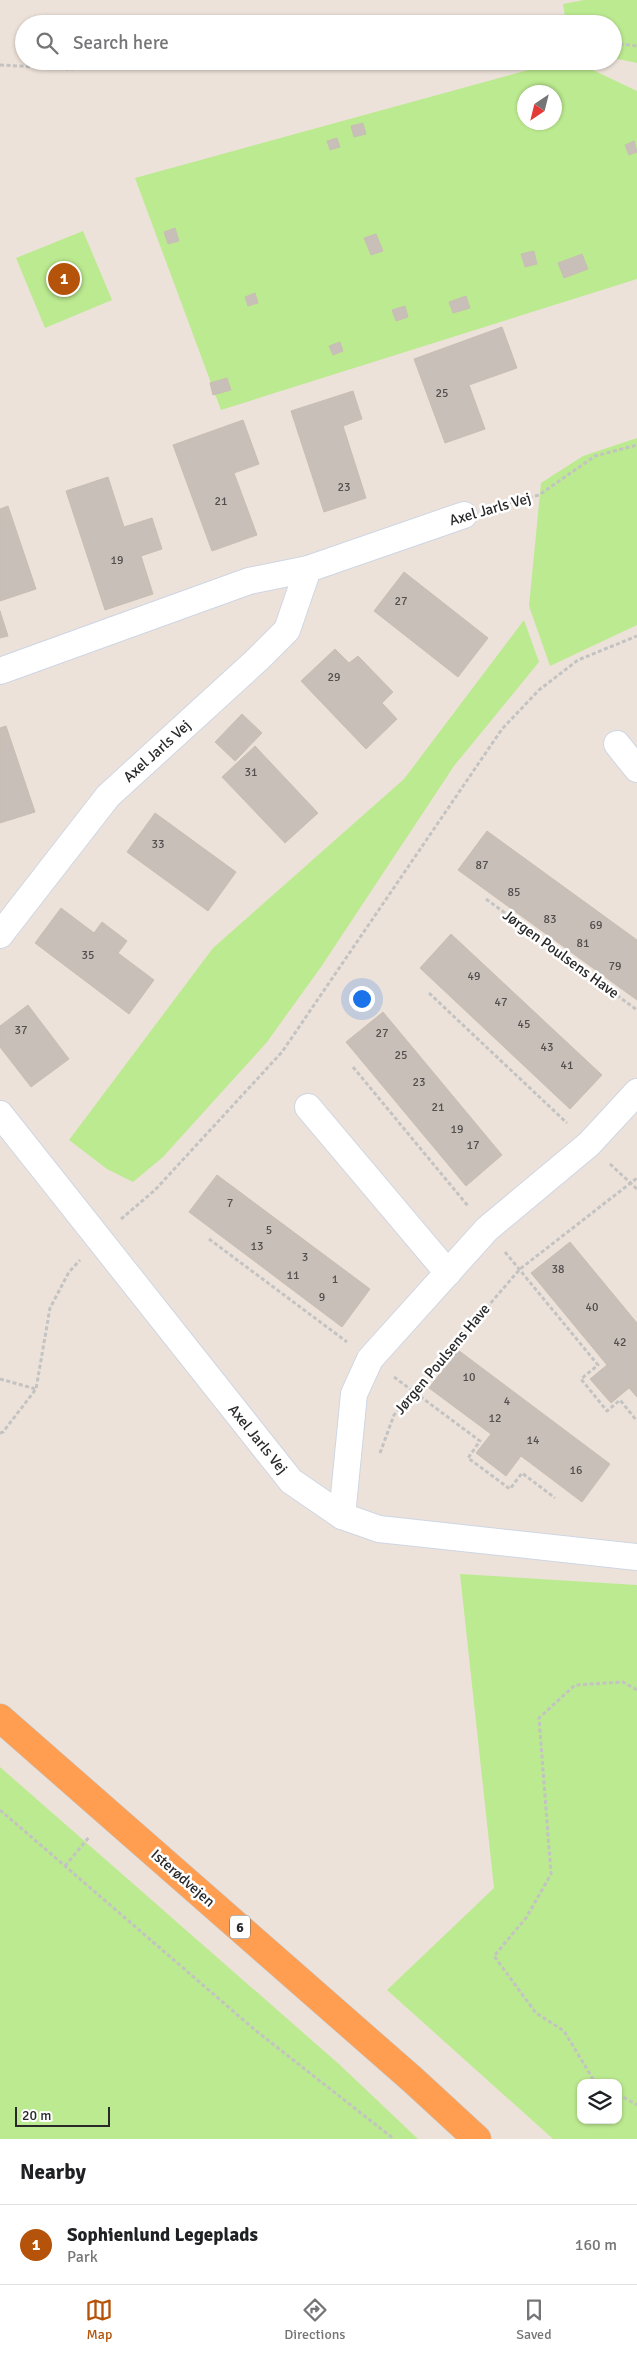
<!DOCTYPE html>
<html lang="en">
<head>
<meta charset="utf-8">
<style>
  body { margin:0; font-family:Signika,sans-serif; background:#f6f6f6; color:#202124 }
  .controls { position:absolute; right:15px; bottom:15px; display:grid; overflow:hidden; border-radius:10px; box-shadow:0 1px 4px #0004 }
  .controls button { width:45px; height:45px; display:grid; place-items:center; padding:0; border:0; border-bottom:1px solid #e0e0e0; background:#fff; color:#202124; font:25px sans-serif }
  .compass { position:absolute; left:517px; top:85px; width:45px; height:45px; border-radius:50%; background:#fff; box-shadow:0 1px 4px #0004; rotate:215deg }
  .scale { position:absolute; left:15px; bottom:12px; width:95px; box-sizing:border-box; padding-left:5px; border:2px solid #292929; border-top:0; font-size:14px; line-height:18px; white-space:nowrap; color:#292929; -webkit-text-stroke:4px #fff; paint-order:stroke }
  .you { position:absolute; left:361px; top:998px; width:18px; height:18px; margin:-12px; border:4px solid #fff; border-radius:50%; background:#1a73e8; box-shadow:0 0 0 8px #1a73e833 }
  .badge { display:grid; place-items:center; width:32px; height:32px; border-radius:50%; background:#b45309; color:#fff; font-size:16px; font-weight:700 }
  .pin { position:absolute; translate:-50% -50%; border:2px solid #fff; box-shadow:0 1px 5px #0006 }
  .list { margin:0; padding:0; list-style:none }
  h2 { display:flex; justify-content:space-between; align-items:center; height:65px; margin:0; padding:0 20px; font-size:21px }
  h2 small { font-size:16px; font-weight:400; color:#757577 }
  .list li { display:grid; grid-template-columns:32px 1fr auto; gap:15px; align-items:center; box-sizing:border-box; height:80px; padding:0 20px; border-top:1px solid #e0e0e0 }
  .list b { display:block; font-size:19px; white-space:nowrap }
  .list p { margin:0; font-size:16px; white-space:nowrap; color:#757577 }
  .list em { font-size:16px; font-style:normal; color:#757577 }
  .icon { flex:none; width:28px; height:28px; fill:none; stroke:currentColor; stroke-width:2; stroke-linecap:round; stroke-linejoin:round }
  .map { position:relative; flex:none; width:637px; height:2139px; overflow:hidden }
  .search { position:absolute; background:#fff; box-shadow:0 1px 4px #0004; left:15px; right:15px; top:15px; height:55px; display:flex; align-items:center; gap:12px; box-sizing:border-box; padding:0 18px; border-radius:28px; color:#757577; font-size:19px }
  .sheet { height:145px; background:#fff }
  nav { display:flex; justify-content:space-around; align-items:center; box-sizing:border-box; height:70px; border-top:1px solid #e0e0e0; background:#fff; font-size:14px; color:#757577 }
  nav a { display:grid; justify-items:center; gap:2px }
  nav .on { color:#b45309 }
  .map>svg:first-child { display:block }
</style>
</head>
<body>
<div class="map">
<svg width="637" height="2139" viewBox="0 0 637 2139">
  <rect width="100%" height="100%" fill="#ede2d9"/>
  <g fill="#bcea90" fill-rule="evenodd">
    <polygon points="584,0 637,0 637,63 613,58 613,24 566,24 563,4"/>
    <path d="M561,61H574L637,91V279L221,410L135,178ZM524,92H554V122H524Z"/>
    <polygon points="83,231 112,300 45,328 16,258"/>
    <polygon points="637,438 637,625 550,666 529,606 541,483 583,456"/>
    <polygon points="524,620 539,662 454,766 321,967 267,1042 163,1157 133,1182 107,1169 69,1140 213,948 404,779"/>
    <path d="M460,1574L637,1585V2139H553L387,1990L494,1888ZM581,2083H618V2120H581Z"/>
    <polygon points="0,1767 340,2065 418,2139 0,2139"/>
  </g>
  <g fill="#c8bfb9" stroke="#c9beb3">
    <polygon points="363,123 366,134 354,137 351,126"/>
    <polygon points="337,138 340,147 330,150 327,141"/>
    <polygon points="634,141 637,152 629,155 625,145"/>
    <polygon points="175,228 179,241 168,244 164,232"/>
    <polygon points="376,234 383,251 371,255 364,238"/>
    <polygon points="534,251 537,264 525,267 521,254"/>
    <polygon points="582,254 588,269 564,278 558,263"/>
    <polygon points="255,293 258,303 248,306 245,297"/>
    <polygon points="466,296 470,308 453,313 449,302"/>
    <polygon points="405,306 408,317 396,321 392,310"/>
    <polygon points="502,327 517,368 469,385 485,429 445,443 414,359"/>
    <polygon points="340,342 343,351 333,355 329,346"/>
    <polygon points="227,378 231,390 213,395 210,383"/>
    <polygon points="353,391 362,419 343,426 366,498 324,512 291,411"/>
    <polygon points="243,420 259,464 234,473 257,535 212,551 173,445"/>
    <polygon points="108,477 124,527 152,518 162,549 141,556 153,594 105,610 66,491"/>
    <polygon points="8,506 36,589 0,601 0,509"/>
    <polygon points="404,572 488,638 458,677 374,611"/>
    <polygon points="0,611 8,636 0,638"/>
    <polygon points="335,649 349,663 358,656 393,692 382,703 397,719 366,749 301,681"/>
    <polygon points="242,714 262,733 235,761 215,742"/>
    <polygon points="6,726 35,812 0,823 0,728"/>
    <polygon points="255,746 318,813 285,843 222,777"/>
    <polygon points="155,813 236,872 208,911 127,852"/>
    <polygon points="487,831 637,940 637,1000 458,870"/>
    <polygon points="61,908 94,933 102,922 127,941 118,953 154,980 129,1014 35,943"/>
    <polygon points="451,934 602,1075 570,1109 420,968"/>
    <polygon points="28,1005 69,1059 31,1087 0,1047 0,1026"/>
    <polygon points="383,1012 502,1155 466,1186 346,1042"/>
    <polygon points="217,1175 370,1289 342,1327 189,1212"/>
    <polygon points="570,1242 637,1323 637,1397 629,1388 611,1403 590,1379 607,1365 531,1273"/>
    <polygon points="458,1350 610,1464 582,1502 521,1456 506,1476 476,1453 491,1434 429,1388"/>
  </g>
  <g fill="none" stroke-linecap="round" stroke-linejoin="round">
    <g stroke="#ced6e4" stroke-width="28">
      <g id="minor">
        <polyline points="0,671 249,581 308,569 464,515"/>
        <polyline points="617,744 637,769"/>
        <polyline points="0,935 108,796 258,659 287,630 308,569"/>
        <polyline points="308,1107 448,1273"/>
        <polyline points="0,1114 291,1481 342,1516 379,1529 637,1557"/>
        <polyline points="342,1516 354,1394 370,1359 487,1229 589,1144 637,1092"/>
      </g>
    </g>
    <g stroke="#c3c3c3" stroke-width="29">
      <polyline id="trunk" points="0,1718 413,2080 477,2139"/>
    </g>
    <g stroke="#c3c3c3" stroke-width="3" stroke-dasharray="4 2.5" stroke-linecap="butt">
      <polyline points="613,43 637,46"/>
      <polyline points="0,65 70,69 164,61"/>
      <polyline points="491,508 539,495 595,456 637,445"/>
      <polyline points="486,899 637,1010"/>
      <polyline points="429,993 567,1123"/>
      <polyline points="353,1067 468,1206"/>
      <polyline points="610,1164 637,1189"/>
      <polyline points="121,1219 155,1190 282,1052 502,729 539,690 578,660 637,636"/>
      <polyline points="209,1239 347,1342"/>
      <polyline points="505,1252 598,1365 581,1379 607,1411 620,1400 637,1421"/>
      <polyline points="394,1377 480,1441 468,1458 510,1489 522,1473 555,1498"/>
      <polyline points="0,1379 36,1389"/>
      <polyline points="0,1433 3,1432 36,1389 50,1308 69,1272 80,1260"/>
      <polyline points="380,1453 394,1415 520,1269 637,1178"/>
      <polyline points="0,1810 255,2030 394,2139"/>
      <polyline points="65,1866 90,1836"/>
      <polyline points="599,2083 593,2079 564,2031 536,2013 494,1956 526,1918 551,1874 539,1718 575,1685 623,1682 637,1690"/>
      <polyline points="618,2094 637,2105"/>
    </g>
    <use href="#minor" stroke="#fff" stroke-width="26"/>
    <use href="#trunk" stroke="#ff9e50" stroke-width="28"/>
  </g>
  <g text-anchor="middle" stroke-width="5" stroke-linejoin="round" paint-order="stroke">
    <g font-size="12" fill="#514e4d">
      <text x="442" y="397">25</text>
      <text x="344" y="491">23</text>
      <text x="221" y="505">21</text>
      <text x="117" y="564">19</text>
      <text x="401" y="605">27</text>
      <text x="334" y="681">29</text>
      <text x="251" y="776">31</text>
      <text x="158" y="848">33</text>
      <text x="482" y="869">87</text>
      <text x="514" y="896">85</text>
      <text x="550" y="923">83</text>
      <text x="596" y="929">69</text>
      <text x="583" y="947">81</text>
      <text x="88" y="959">35</text>
      <text x="615" y="970">79</text>
      <text x="474" y="980">49</text>
      <text x="501" y="1006">47</text>
      <text x="524" y="1028">45</text>
      <text x="21" y="1034">37</text>
      <text x="382" y="1037">27</text>
      <text x="547" y="1051">43</text>
      <text x="401" y="1059">25</text>
      <text x="567" y="1069">41</text>
      <text x="419" y="1086">23</text>
      <text x="438" y="1111">21</text>
      <text x="457" y="1133">19</text>
      <text x="473" y="1149">17</text>
      <text x="230" y="1207">7</text>
      <text x="269" y="1234">5</text>
      <text x="257" y="1250">13</text>
      <text x="305" y="1261">3</text>
      <text x="558" y="1273">38</text>
      <text x="293" y="1279">11</text>
      <text x="335" y="1283">1</text>
      <text x="322" y="1301">9</text>
      <text x="592" y="1311">40</text>
      <text x="620" y="1346">42</text>
      <text x="469" y="1381">10</text>
      <text x="507" y="1405">4</text>
      <text x="495" y="1422">12</text>
      <text x="533" y="1444">14</text>
      <text x="576" y="1474">16</text>
    </g>
    <rect fill="#fff" stroke="#696969" stroke-width="1" x="230" y="1915.5" width="20" height="23" rx="4"/>
    <g font-size="14" font-weight="bold" fill="#292929">
      <text x="240" y="1932">6</text>
    </g>
    <g font-size="15" fill="#292929" stroke="#fff">
      <text transform="translate(490 509) rotate(-16)" y="5">Axel Jarls Vej</text>
      <text transform="translate(157 751) rotate(-42)" y="5">Axel Jarls Vej</text>
      <text transform="translate(561 954) rotate(36)" y="5">Jørgen Poulsens Have</text>
      <text transform="translate(442 1359) rotate(-50)" y="5">Jørgen Poulsens Have</text>
      <text transform="translate(258 1439) rotate(51)" y="5">Axel Jarls Vej</text>
      <text transform="translate(183 1878) rotate(41)" y="5">Isterødvejen</text>
    </g>
  </g>
</svg>
<div class="controls">
<button><svg class="icon" aria-label="layers" viewBox="0 0 24 24"><path d="M12 4l9 5-9 5-9-5zM3 14l9 5 9-5"/></svg></button>
</div>
<svg class="compass" viewBox="-18 -18 36 36"><path d="M0-13l5 13h-10z" fill="#e53935"/><path d="M0 13l5-13h-10z" fill="#757577"/></svg>
<div class="scale">20 m</div>
<div class="you"></div>
<div class="pin badge" style="left:64px;top:279px">1</div>
<div class="search"><svg class="icon" aria-label="search" viewBox="0 0 24 24"><circle cx="10" cy="10" r="6"/><path d="M15 15l6 6"/></svg>Search here</div>
</div>
<section class="sheet">
<h2>Nearby<small></small></h2>
<ul class="list">
<li><span class="badge">1</span><div><b>Sophienlund Legeplads</b><p>Park</p></div><em>160 m</em></li>
</ul>
</section>
<nav>
<a class="on"><svg class="icon" aria-label="map" viewBox="0 0 24 24"><path d="M3 6l6-2 6 2 6-2v14l-6 2-6-2-6 2zM9 4v14M15 6v14"/></svg>Map</a>
<a><svg class="icon" aria-label="directions" viewBox="0 0 24 24"><path d="M12 3l9 9-9 9-9-9zM9 14v-3h6M13 9l2 2-2 2"/></svg>Directions</a>
<a><svg class="icon" aria-label="saved" viewBox="0 0 24 24"><path d="M7 4h10v16l-5-4-5 4z"/></svg>Saved</a>
</nav>
</body>
</html>
